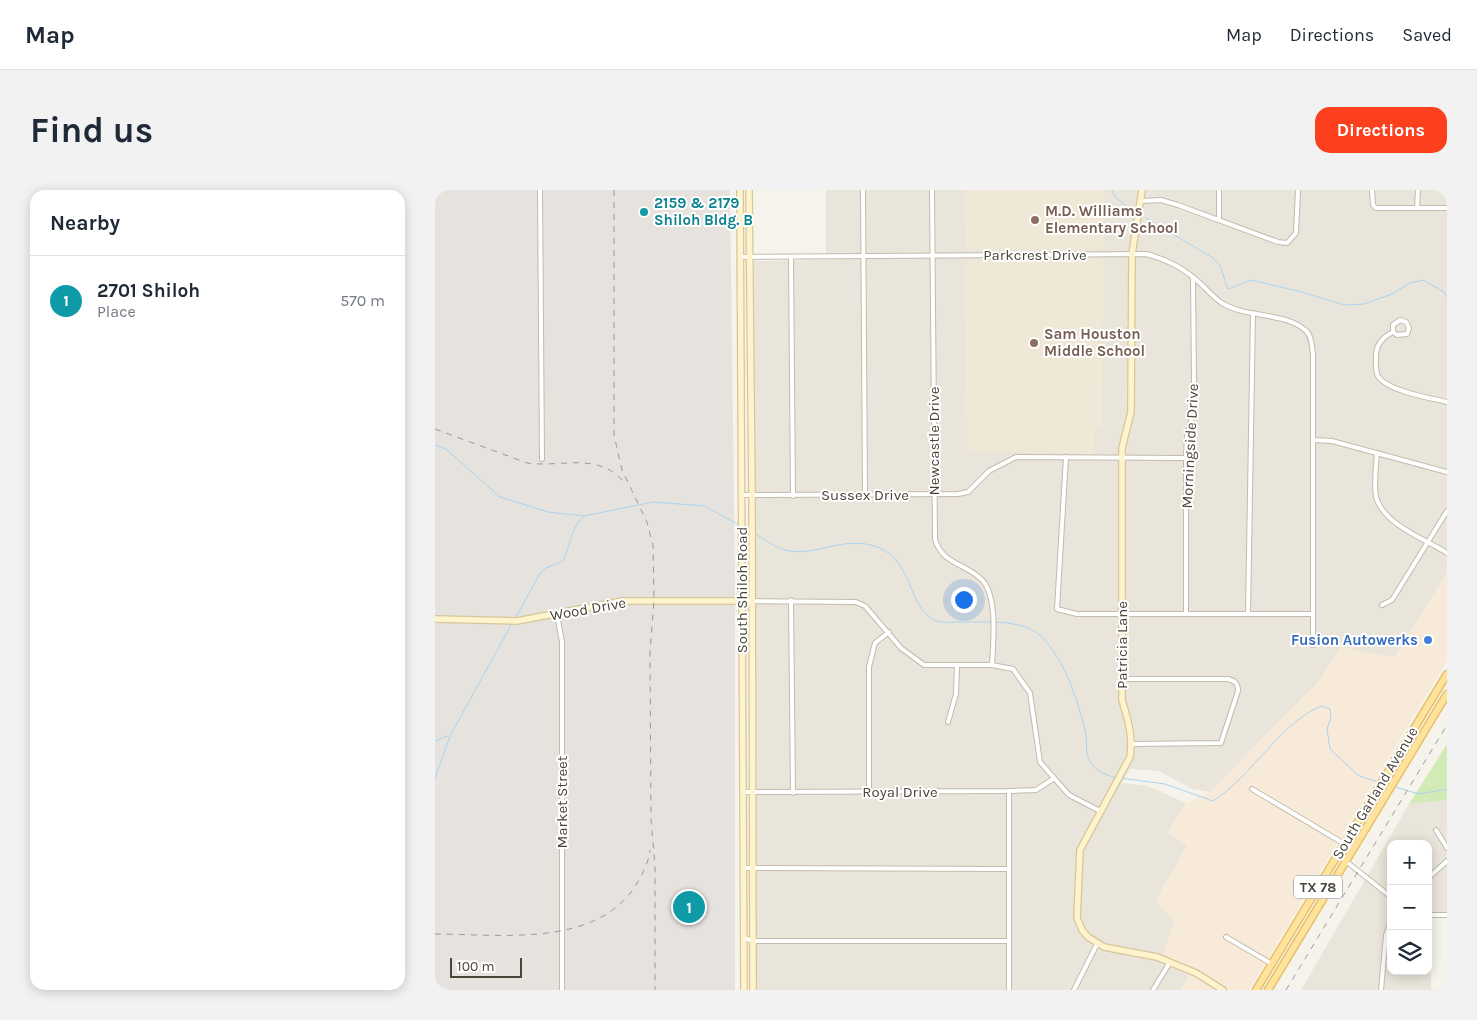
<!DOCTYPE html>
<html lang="en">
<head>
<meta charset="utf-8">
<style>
  body { margin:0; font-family:Karla,sans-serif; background:#f2f2f3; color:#1f2937 }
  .controls { position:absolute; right:15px; bottom:15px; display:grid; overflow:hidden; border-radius:10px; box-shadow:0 2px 12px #0003 }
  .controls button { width:45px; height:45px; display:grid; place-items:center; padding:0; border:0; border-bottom:1px solid #e0e1e3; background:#fff; color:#1f2937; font:25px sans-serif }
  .scale { position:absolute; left:15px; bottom:12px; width:72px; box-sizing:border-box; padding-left:5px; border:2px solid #4b4439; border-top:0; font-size:14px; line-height:18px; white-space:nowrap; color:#4b4439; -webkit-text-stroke:4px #fff; paint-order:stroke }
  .you { position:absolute; left:528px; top:409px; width:18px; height:18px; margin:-12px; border:4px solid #fff; border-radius:50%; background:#1a73e8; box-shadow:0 0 0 8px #1a73e833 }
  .badge { display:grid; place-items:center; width:32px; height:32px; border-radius:50%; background:#fc3f1d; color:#fff; font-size:16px; font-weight:700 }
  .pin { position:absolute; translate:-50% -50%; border:2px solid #fff; box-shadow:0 1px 5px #0006 }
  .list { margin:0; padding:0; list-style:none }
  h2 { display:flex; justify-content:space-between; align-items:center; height:65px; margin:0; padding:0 20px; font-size:21px }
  h2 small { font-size:16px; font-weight:400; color:#747a83 }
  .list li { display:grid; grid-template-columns:32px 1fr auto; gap:15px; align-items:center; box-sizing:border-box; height:90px; padding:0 20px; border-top:1px solid #e0e1e3 }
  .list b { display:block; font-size:19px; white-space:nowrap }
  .list p { margin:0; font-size:16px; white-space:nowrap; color:#747a83 }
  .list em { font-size:16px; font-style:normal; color:#747a83 }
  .icon { flex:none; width:28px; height:28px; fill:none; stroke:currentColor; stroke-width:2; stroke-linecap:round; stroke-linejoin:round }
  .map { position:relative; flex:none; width:1012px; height:800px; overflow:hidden; border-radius:15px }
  header { display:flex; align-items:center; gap:30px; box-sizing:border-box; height:70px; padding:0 25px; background:#fff; border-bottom:1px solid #e0e1e3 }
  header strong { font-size:24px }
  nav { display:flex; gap:28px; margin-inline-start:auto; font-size:18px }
  .intro { display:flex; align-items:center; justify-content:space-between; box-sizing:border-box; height:120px; padding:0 30px }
  h1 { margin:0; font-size:35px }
  .button { padding:12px 22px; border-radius:15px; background:#fc3f1d; color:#fff; font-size:18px; font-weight:700 }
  main { display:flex; gap:30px; padding:0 30px }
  aside { flex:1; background:#fff; border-radius:15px; box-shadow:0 2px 12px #0003 }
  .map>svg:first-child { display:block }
</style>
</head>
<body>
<header>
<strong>Map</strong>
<nav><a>Map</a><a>Directions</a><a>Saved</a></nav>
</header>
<div class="intro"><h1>Find us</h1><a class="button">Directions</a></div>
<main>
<aside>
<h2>Nearby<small></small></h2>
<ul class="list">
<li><span class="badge" style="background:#0f9aa8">1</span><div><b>2701 Shiloh</b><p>Place</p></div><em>570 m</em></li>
</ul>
</aside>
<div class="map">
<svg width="1012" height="800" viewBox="0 0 1012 800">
  <rect width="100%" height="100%" fill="#f6f3ec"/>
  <g fill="#eae5da">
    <polygon points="391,0 1012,0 1012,383 959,468 906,458 885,490 775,602 757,599 724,581 695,579 687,593 713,596 751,613 733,643 753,655 721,710 739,731 729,762 754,786 746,800 321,800 319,71 391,70"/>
    <polygon points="1012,610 1012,728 993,728 993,654 956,654 956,736 951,763 956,764 956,781 993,781 993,765 996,765 996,799 1012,800 866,800 974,614"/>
  </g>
  <polygon fill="#f7ead8" points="1012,383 1012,471 814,800 746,800 754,786 729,762 739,731 721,710 753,656 733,643 751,613 775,602 885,490 906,457 959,468"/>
  <polygon fill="#e6e2dd" points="0,0 295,0 300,389 300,800 0,800"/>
  <g fill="#efe8d6">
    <polygon points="530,0 669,0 669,59 531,60"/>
    <polygon points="668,68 667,237 659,237 659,264 532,262 530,70"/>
  </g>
  <polygon fill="#d2eab5" points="1012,554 1012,610 974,614"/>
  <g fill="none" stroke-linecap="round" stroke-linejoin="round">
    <g stroke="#a9d4f2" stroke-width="1">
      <polyline points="677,0 680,7 694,18"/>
      <polyline points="711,28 778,68 785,76 793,99 816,90 867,102 909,115 929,114 957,104 975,93 988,90 1009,102 1012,107"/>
      <polyline points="0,255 11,259 65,307 113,322 149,326 218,312 270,316 304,335"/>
      <path d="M320,344C330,349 343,360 354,361C383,365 404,348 436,355C481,366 470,419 502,431C507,433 515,432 520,432C546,433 588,427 608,448C629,470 643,510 650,540C653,550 649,563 656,573C662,582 671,585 681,588"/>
      <path d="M81,427L104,385L111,378L128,371C136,354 135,339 149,326"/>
      <polyline points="0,551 13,546"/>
      <polyline points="0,588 15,546 76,435"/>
      <path d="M685,588L730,594L778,611C814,589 850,528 887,516L895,519L896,527L892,539L895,559L924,586L944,592"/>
      <polyline points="960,597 984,604 1012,599"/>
    </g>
    <g stroke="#c2bbae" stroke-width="6">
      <g id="street">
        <polyline points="105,0 107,269"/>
        <polyline points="428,0 430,305"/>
        <path d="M497,0L500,349C507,375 532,373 548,391C563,409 558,453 557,475"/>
        <polyline points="937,0 938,15 941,18 1012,18"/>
        <polyline points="706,11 726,10 743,15 843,52 852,53 861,43 863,0"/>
        <polyline points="982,18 983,0"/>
        <polyline points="784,30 784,0"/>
        <path d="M305,67L711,64C734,70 750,79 767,95C773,101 780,109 787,113C810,128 850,122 870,140C877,145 877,157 878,165V455"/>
        <polyline points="356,67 358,306"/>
        <path d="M958,142L962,145L972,144L974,138L971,132L965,130L958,135V142C948,147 941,154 941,166C941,172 940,181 943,186C952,201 995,208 1012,212"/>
        <polyline points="878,250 897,251 1012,282"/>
        <path d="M942,263C941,275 938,300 942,310C952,336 990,349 1012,363"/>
        <polyline points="631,267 622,419 642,424 878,424"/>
        <polyline points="307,305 523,304 533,302 554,281 581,267 751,268"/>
        <polyline points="356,410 358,603"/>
        <polyline points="306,411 421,412 430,416 466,458 489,475 557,475 578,479 595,503 605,572 634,605 665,621"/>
        <polyline points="947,415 957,410 1012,321"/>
        <polyline points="122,424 127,452 127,800"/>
        <polyline points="751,424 751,268 752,246 757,228 759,191 758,87"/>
        <polyline points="813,424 818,123"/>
        <path d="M687,489H793C800,491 803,493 803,501L786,553L697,554"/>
        <polyline points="513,532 521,504 522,475"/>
        <polyline points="817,599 918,659"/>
        <polyline points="308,602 574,601 601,600 618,589"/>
        <polyline points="434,602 434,477 440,453 454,442"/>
        <polyline points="1001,640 1012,658"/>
        <polyline points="903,665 956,707"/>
        <polyline points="309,678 574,679"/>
        <polyline points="993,688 1012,671"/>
        <polyline points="993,725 1012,725"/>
        <polyline points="791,747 837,774"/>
        <polyline points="309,748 318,751 574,751"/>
        <polyline points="574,800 574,601"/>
        <polyline points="639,800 662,754"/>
        <polyline points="718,800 735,772"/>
        <polyline points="946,800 951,745 956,732"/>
      </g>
    </g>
    <g stroke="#d6c79b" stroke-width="8">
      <g id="secondary">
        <polyline points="305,0 309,800"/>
        <polyline points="314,0 317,305 318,800"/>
        <path d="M707,0L697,64L696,222L687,258V510C693,530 698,546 695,567L645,660L642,728L647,740L653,747L669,757L722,767L761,783L788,800"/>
        <polyline points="0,429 82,431 187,411 306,411"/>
      </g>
    </g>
    <g stroke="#e6c16a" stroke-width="9">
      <g id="primary">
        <polyline points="821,800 1012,484"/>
        <polyline points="833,800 1012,504"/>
      </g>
    </g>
    <use href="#street" stroke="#fff" stroke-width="4"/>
    <use href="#secondary" stroke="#fff3cd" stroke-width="5.5"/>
    <use href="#primary" stroke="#ffe39c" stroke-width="6"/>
    <g stroke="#9a9a9a" stroke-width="1" stroke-dasharray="6 6" stroke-linecap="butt">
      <polyline points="179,0 179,245 187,280 212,332 218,356 219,411 215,462 216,630 220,676 220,800"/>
      <path d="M0,239L92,273C127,278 162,261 189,292"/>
      <path d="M0,744C63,744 158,758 199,698C206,687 214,673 215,660"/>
      <polyline points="851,800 1012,535"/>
    </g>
  </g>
  <circle fill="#0f9aa8" stroke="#fff" stroke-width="2" cx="209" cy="22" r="5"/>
  <g fill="#8d6e63" stroke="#fff" stroke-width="2">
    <circle cx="600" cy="30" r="5"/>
    <circle cx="599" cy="153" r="5"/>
  </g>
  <circle fill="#3f7fe0" stroke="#fff" stroke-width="2" cx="993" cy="450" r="5"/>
  <g text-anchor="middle" stroke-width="4" stroke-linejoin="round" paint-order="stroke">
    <rect fill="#fff" stroke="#817c74" stroke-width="1" x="859" y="685.5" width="48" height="23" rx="4"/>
    <g font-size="14" font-weight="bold" fill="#4b4439">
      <text x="883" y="702">TX 78</text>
    </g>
    <g font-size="15" font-weight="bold" fill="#0d838f" stroke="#fff" text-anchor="start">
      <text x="219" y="18">2159 &amp; 2179<tspan x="219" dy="17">Shiloh Bldg. B</tspan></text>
    </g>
    <g font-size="15" font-weight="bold" fill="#785e54" stroke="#fff" text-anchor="start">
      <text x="610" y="26">M.D. Williams<tspan x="610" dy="17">Elementary School</tspan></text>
      <text x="609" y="149">Sam Houston<tspan x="609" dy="17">Middle School</tspan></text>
    </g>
    <g font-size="15" fill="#4b4439" stroke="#fff">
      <text x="600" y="70">Parkcrest Drive</text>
      <text transform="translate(499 251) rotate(-90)" y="5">Newcastle Drive</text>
      <text transform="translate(755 256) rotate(-87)" y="5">Morningside Drive</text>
      <text x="430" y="310">Sussex Drive</text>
      <text transform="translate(307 400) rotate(-90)" y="5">South Shiloh Road</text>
      <text transform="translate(153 419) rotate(-10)" y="5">Wood Drive</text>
      <text transform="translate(687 455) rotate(-90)" y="5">Patricia Lane</text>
      <text x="465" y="607">Royal Drive</text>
      <text transform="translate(940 603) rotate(-59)" y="5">South Garland Avenue</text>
      <text transform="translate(127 612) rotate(-90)" y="5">Market Street</text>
    </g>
    <g font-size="15" font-weight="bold" fill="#366cbe" stroke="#fff" text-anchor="end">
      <text x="983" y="455">Fusion Autowerks</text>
    </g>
  </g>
</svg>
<div class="controls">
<button>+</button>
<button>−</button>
<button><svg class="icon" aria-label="layers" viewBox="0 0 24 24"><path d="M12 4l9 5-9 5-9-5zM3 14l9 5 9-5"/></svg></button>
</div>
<div class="scale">100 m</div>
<div class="you"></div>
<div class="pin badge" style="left:254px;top:717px;background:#0f9aa8">1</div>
</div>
</main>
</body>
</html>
